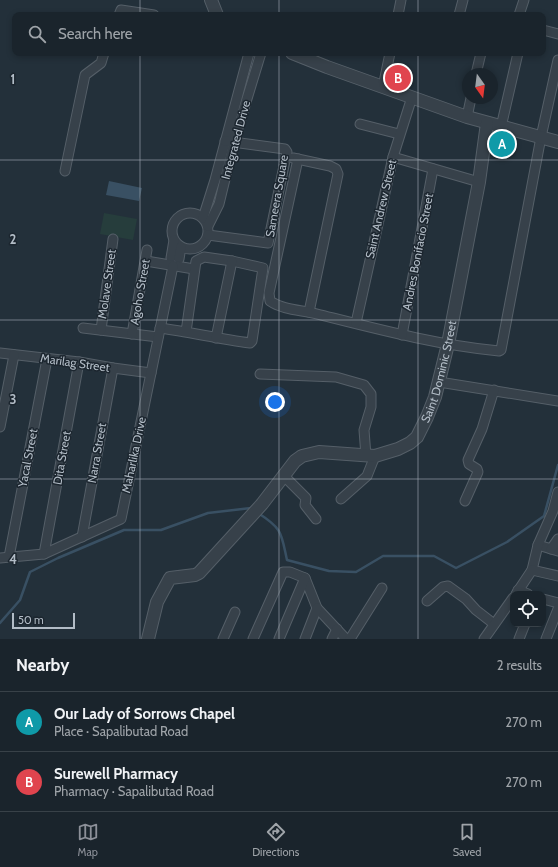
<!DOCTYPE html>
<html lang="en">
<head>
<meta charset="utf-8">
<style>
  body { margin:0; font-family:Cabin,sans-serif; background:#232c34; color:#f1f3f6 }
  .controls { position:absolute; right:12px; bottom:12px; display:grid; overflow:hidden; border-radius:8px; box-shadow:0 2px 6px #0003 }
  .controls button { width:36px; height:36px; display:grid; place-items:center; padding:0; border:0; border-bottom:1px solid #384148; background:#1a242c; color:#f1f3f6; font:20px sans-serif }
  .compass { position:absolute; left:462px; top:68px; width:36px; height:36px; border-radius:50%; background:#1a242c; box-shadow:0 2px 6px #0003; rotate:166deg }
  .scale { position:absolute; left:12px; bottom:10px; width:63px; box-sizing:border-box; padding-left:4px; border:2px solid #b2bcc6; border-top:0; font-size:11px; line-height:14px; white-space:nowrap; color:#b2bcc6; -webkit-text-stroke:3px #1c262f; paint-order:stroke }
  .you { position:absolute; left:275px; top:402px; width:14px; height:14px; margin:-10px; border:3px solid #fff; border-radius:50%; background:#1a73e8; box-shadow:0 0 0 6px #1a73e833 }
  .badge { display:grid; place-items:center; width:26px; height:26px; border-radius:50%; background:#8c9099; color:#fff; font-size:13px; font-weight:700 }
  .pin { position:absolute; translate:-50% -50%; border:2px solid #fff; box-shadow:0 1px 4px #0006 }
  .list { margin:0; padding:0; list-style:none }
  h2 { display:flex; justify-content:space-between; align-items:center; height:52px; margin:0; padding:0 16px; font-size:17px }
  h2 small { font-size:13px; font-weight:400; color:#9fa4a9 }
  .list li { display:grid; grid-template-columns:26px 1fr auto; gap:12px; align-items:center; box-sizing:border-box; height:60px; padding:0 16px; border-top:1px solid #384148 }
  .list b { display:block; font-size:15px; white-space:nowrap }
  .list p { margin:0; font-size:13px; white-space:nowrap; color:#9fa4a9 }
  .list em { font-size:13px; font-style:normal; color:#9fa4a9 }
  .icon { flex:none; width:22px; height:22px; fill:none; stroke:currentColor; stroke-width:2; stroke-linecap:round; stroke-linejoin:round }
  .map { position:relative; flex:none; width:558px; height:639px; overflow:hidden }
  .search { position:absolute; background:#1a242c; box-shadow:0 2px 6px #0003; left:12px; right:12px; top:12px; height:44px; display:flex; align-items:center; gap:10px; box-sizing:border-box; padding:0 14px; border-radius:8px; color:#9fa4a9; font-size:15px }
  .sheet { height:172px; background:#1a242c }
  nav { display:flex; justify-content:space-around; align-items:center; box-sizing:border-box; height:56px; border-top:1px solid #384148; background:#1a242c; font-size:11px; color:#9fa4a9 }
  nav a { display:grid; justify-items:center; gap:2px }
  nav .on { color:#8c9099 }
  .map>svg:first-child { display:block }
</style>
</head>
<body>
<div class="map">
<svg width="558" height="639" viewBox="0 0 558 639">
  <rect width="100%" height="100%" fill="#23303a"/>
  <polygon fill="#263d3c" points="104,213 137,219 133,240 100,234"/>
  <polygon fill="#395063" points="109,181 142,188 139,201 106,195"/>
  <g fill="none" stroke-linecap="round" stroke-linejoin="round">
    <g stroke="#395063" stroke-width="2.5">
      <path d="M258,513C283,529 281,533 287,560L329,571L356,572L383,556H434L456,568L507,542L544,516L558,465"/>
      <polyline points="0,623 20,600 30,572 58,558 124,530 161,530 208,513 251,508 252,509"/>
    </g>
    <g stroke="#555f68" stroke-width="11">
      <g id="minor">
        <polyline points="119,15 121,10 154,15"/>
        <polyline points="398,15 401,0"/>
        <polyline points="459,15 463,0"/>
        <polyline points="519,15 524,0"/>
        <polyline points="543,30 558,34"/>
        <polyline points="476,74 481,53"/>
        <polyline points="383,87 390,53"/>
        <polyline points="467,117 471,98"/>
        <polyline points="360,124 399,134"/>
        <polyline points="501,127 518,53"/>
        <polyline points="393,157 479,182"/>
        <polyline points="293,158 330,166 336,169 338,174 309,312"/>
        <path d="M298,159L269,293L270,301C283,310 302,310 317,314C377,329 437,345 499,351L501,350L541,137L558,60"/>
        <polyline points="65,171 85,75 101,63 104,53"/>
        <circle cx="190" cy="231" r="18"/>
        <polyline points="203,218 215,180 249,53"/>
        <polyline points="208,226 219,204 235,138 261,53"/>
        <polyline points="208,235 268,243 286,156 287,152 285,149 225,141"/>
        <polyline points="171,258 174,240"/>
        <polyline points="179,259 181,247"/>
        <polyline points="146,261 194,269"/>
        <polyline points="356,323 393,157 412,97"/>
        <polyline points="83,328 158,337"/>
        <path d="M160,328C190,332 219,339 250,343L252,341L263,268L232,261L204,257L196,261L186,332"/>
        <polyline points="101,330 113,239"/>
        <polyline points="132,334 147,250"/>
        <polyline points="402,335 433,169"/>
        <polyline points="216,338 232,261"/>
        <polyline points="0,353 79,362 113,368 151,373"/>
        <polyline points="260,374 336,377 364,385 371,394 371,407 364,430 366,456"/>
        <polyline points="439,382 558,401"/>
        <polyline points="0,427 14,355"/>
        <polyline points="283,475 306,498 305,505 316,519"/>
        <polyline points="341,499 367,476 375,456"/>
        <polyline points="465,501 478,472 477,469 469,464 468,460 482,429 494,390"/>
        <polyline points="82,537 113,368"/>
        <polyline points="538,545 558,551"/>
        <polyline points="551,549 558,539"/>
        <polyline points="44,554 79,362"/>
        <polyline points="9,557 47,359"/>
        <polyline points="0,558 44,554 121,519 173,266"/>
        <polyline points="532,570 538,545 553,511 558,492"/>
        <polyline points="518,590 528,594"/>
        <polyline points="516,594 532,570 558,576"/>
        <polyline points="543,599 558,603"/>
        <polyline points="427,601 443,587 448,586 466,599 476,610 494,624"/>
        <polyline points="223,639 235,612"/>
        <polyline points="253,639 283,572 290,572 305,578 317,608 346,639"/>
        <polyline points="279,639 305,578"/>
        <polyline points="305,639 317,608"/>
        <polyline points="332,639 337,629"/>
        <polyline points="350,639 382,588"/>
        <polyline points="484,639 513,598"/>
        <polyline points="519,639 525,624"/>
        <polyline points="546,639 558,609"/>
      </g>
    </g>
    <g stroke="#555f68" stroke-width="14">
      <g id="tertiary">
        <polyline points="211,0 217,15"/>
        <polyline points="292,53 327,67 467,117 558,142"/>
        <path id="s1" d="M148,639L157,602L170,578L195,575L199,573L262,504L295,461L302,456L319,452L375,456L398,449L410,443L417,437L427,417L435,397L448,344L479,182L487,123"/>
      </g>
    </g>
    <use href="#minor" stroke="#37414a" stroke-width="9"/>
    <use href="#tertiary" stroke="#37414a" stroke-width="12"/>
  </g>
  <path fill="none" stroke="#b2bcc6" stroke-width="1" stroke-opacity="0.55" d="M140,0V15M279,0V15M418,0V15M140,53V639M279,53V639M418,53V639M0,160H558M0,320H558M0,479H558"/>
  <g text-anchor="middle" stroke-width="3" stroke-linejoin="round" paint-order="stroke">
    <g font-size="12" fill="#b2bcc6" stroke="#1c262f">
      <text transform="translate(236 140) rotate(-75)" y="4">Integrated Drive</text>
      <text transform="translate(277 196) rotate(-80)" y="4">Sameera Square</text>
      <text transform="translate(381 209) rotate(-77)" y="4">Saint Andrew Street</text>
      <text transform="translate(418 252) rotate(-79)" y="4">Andres Bonifacio Street</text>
      <text transform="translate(107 284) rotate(-82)" y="4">Molave Street</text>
      <text transform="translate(140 292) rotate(-80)" y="4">Agoho Street</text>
      <text transform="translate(75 363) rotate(8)" y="4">Marilag Street</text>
      <text dy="4" stroke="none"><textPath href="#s1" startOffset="441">Saint Dominic Street</textPath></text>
      <text transform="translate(97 453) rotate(-80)" y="4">Narra Street</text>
      <text transform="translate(134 455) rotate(-78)" y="4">Maharlika Drive</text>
      <text transform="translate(28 458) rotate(-79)" y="4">Yacal Street</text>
      <text transform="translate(62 458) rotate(-80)" y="4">Dita Street</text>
    </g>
  </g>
  <g font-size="13" text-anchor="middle" font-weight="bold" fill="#b2bcc6" stroke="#1c262f" stroke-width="3" stroke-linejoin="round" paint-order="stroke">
    <text x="13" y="84">1</text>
    <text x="13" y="244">2</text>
    <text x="13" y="404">3</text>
    <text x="13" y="564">4</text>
  </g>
</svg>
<div class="controls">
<button><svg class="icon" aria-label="locate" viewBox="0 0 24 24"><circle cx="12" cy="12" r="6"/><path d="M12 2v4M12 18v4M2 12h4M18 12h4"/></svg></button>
</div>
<svg class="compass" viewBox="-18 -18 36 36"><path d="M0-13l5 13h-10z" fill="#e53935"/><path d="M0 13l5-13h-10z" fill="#9fa4a9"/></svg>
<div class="scale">50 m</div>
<div class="you"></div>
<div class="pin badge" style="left:502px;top:144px;background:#0f9aa8">A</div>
<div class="pin badge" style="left:398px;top:78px;background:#e0444e">B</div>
<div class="search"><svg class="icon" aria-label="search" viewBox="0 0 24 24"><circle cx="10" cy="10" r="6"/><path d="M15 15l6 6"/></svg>Search here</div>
</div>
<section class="sheet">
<h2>Nearby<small>2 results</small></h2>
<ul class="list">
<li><span class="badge" style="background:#0f9aa8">A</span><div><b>Our Lady of Sorrows Chapel</b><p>Place · Sapalibutad Road</p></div><em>270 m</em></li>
<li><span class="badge" style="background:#e0444e">B</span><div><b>Surewell Pharmacy</b><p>Pharmacy · Sapalibutad Road</p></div><em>270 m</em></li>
</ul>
</section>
<nav>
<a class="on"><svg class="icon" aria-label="map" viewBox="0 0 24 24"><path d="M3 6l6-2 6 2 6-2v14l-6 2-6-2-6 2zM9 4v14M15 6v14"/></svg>Map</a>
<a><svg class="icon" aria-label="directions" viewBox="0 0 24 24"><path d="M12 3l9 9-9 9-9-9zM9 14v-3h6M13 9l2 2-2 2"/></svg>Directions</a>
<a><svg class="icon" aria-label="saved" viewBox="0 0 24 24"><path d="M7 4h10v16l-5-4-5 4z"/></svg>Saved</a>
</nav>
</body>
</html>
